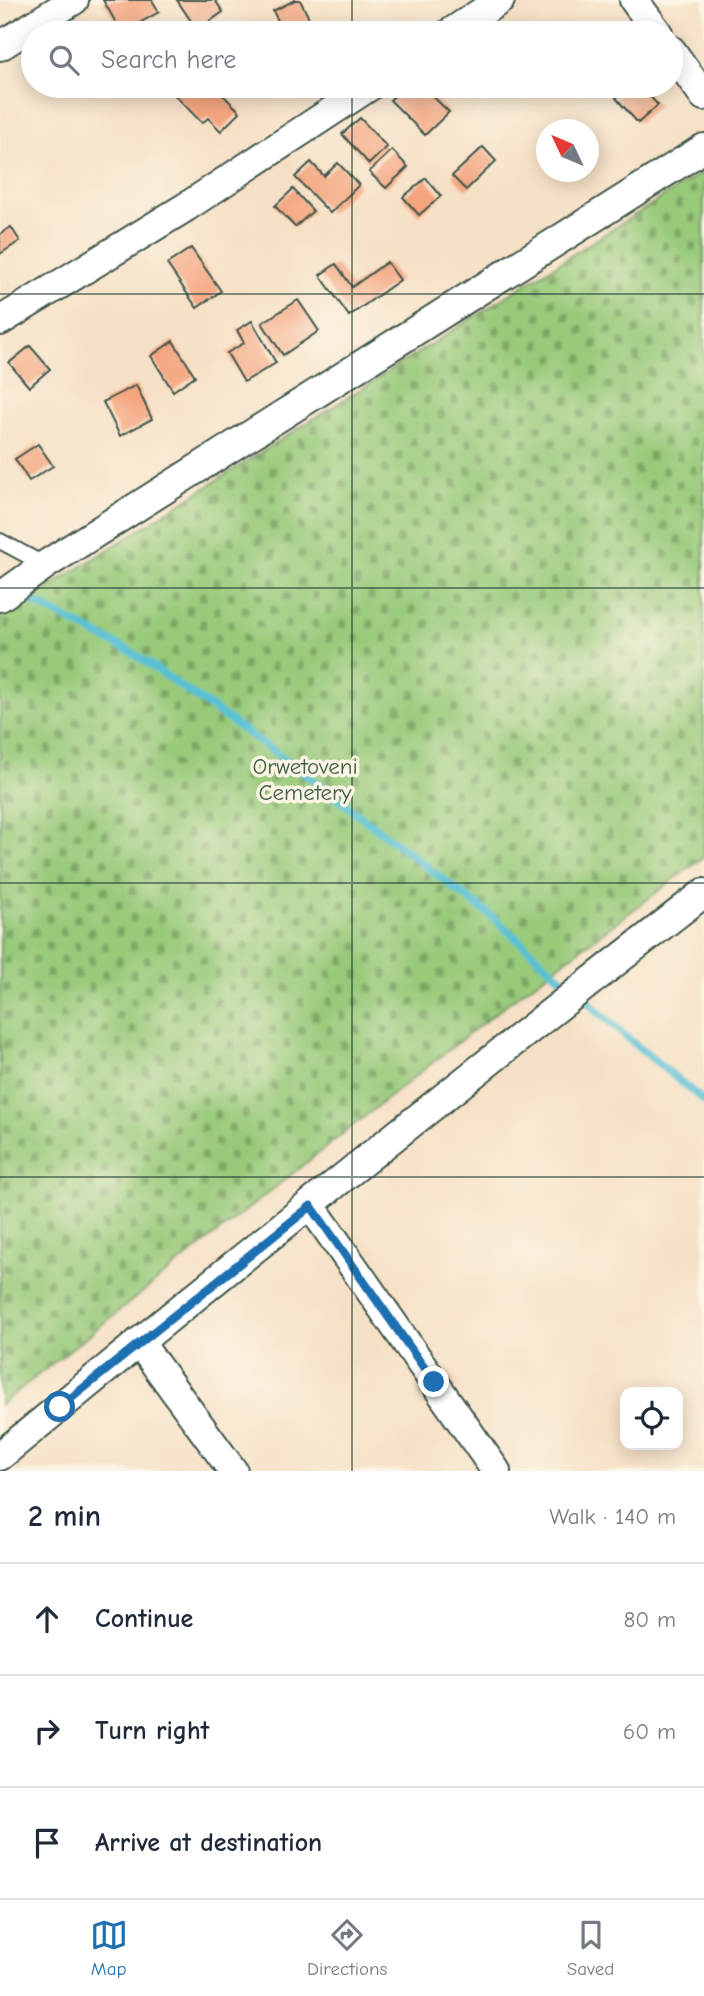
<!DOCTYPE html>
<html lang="en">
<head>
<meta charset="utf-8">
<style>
  body { margin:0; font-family:"Comic Neue",sans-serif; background:#f6f6f7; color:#1f2937 }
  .controls { position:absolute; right:21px; bottom:21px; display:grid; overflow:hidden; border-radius:14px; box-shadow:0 4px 18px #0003 }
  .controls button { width:63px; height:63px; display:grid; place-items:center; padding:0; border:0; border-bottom:2px solid #e0e1e3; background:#fff; color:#1f2937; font:35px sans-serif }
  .compass { position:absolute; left:536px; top:119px; width:63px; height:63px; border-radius:50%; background:#fff; box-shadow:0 4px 18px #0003; rotate:314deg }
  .stop { position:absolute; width:21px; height:21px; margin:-16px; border:5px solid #1f6fb2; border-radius:50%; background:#fff }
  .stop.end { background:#1f6fb2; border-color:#fff; box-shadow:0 2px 7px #0008 }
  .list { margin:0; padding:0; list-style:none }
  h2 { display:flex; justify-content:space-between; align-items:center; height:91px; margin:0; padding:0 28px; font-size:30px }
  h2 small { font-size:23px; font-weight:400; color:#747a83 }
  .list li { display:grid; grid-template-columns:46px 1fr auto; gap:21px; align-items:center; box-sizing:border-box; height:112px; padding:0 28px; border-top:2px solid #e0e1e3 }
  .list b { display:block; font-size:26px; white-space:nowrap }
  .list em { font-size:23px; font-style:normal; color:#747a83 }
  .icon { flex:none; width:38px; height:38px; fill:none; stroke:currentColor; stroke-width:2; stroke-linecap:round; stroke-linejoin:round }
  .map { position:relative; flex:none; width:704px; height:1471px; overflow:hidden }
  .search { position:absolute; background:#fff; box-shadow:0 4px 18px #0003; left:21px; right:21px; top:21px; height:77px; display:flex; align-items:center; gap:18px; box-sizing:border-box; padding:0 24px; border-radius:38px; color:#747a83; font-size:26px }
  .sheet { height:427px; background:#fff }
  nav { display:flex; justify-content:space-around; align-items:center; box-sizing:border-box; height:98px; border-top:2px solid #e0e1e3; background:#fff; font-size:19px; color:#747a83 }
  nav a { display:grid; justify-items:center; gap:4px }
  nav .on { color:#1f6fb2 }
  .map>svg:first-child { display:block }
</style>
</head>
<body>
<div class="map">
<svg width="704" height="1471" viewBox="0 0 704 1471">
  <defs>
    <pattern id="cemetery-stones" width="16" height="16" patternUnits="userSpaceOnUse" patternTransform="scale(1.75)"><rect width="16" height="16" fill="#99ca7a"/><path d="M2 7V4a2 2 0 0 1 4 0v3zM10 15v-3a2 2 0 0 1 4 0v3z" fill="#7ca565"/></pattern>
  </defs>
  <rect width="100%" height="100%" fill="#fcf5e5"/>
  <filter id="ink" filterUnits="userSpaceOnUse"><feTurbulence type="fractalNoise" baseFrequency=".0143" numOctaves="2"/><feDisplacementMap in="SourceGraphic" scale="14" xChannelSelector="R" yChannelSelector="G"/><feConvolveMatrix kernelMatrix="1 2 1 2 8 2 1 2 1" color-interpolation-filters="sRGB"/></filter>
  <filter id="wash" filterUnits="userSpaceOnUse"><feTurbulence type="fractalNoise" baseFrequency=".00686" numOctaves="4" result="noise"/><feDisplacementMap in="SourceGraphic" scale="28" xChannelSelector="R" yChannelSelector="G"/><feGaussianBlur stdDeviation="1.57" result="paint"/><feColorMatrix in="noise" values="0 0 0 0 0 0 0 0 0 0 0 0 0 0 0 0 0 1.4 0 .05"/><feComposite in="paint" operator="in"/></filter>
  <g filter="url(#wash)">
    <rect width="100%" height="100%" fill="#f6e0c5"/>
    <polygon fill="url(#cemetery-stones)" stroke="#5c8457" stroke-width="2" points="704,171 704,857 508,1003 0,1405 0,618"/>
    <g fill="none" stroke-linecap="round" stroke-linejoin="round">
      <polyline stroke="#58c1d5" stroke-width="8" points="16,593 133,653 299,769 495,919 630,1040 704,1101"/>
    </g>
    <g id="blocks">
      <g fill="#f4a57f">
        <polygon points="103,0 152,0 159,12 141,22 147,32 122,33"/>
        <polygon points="177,0 215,0 223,12 197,30"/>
        <polygon points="295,0 300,0 313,26 299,33 284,33 273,11"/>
        <polygon points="166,86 214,86 240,112 221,131 208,118 202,123"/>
        <polygon points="405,86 422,86 449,112 425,135 390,100"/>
        <polygon points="629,86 640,86 658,105 638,123 616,98"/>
        <polygon points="360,118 387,147 369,164 342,134"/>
        <polygon points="483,147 496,161 466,190 452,176"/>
        <polygon points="392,150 408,167 386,188 369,172"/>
        <polygon points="311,162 324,176 338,163 359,185 330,213 295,177"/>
        <polygon points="426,178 441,196 419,215 403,197"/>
        <polygon points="293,189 313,211 295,227 275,206"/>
        <polygon points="11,227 20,241 0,254 0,234"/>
        <polygon points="191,248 221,291 197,308 167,264"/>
        <polygon points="387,262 400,280 349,316 320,275 336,264 352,287"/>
        <polygon points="298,300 319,331 283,355 262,323"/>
        <polygon points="252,321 276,363 244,382 227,353 244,343 237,330"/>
        <polygon points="173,341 195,376 173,391 151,356"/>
        <polygon points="30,346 50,369 29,387 9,363"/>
        <polygon points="136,385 152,419 120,436 103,402"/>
        <polygon points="38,444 53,466 29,481 15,459"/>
      </g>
    </g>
  </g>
  <g filter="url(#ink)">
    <use href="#blocks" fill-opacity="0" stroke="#3f554a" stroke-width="2"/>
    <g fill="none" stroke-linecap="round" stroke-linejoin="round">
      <g stroke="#3f554a" stroke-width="18">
        <polyline id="lane" points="0,541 45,565"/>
      </g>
      <g stroke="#3f554a" stroke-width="32">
        <g id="street">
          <polyline points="634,0 658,33"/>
          <polyline points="450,33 500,0"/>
          <polyline points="0,46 74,0"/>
          <polyline points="671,50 704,96"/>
          <polyline points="0,321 186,207 370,86"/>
          <polyline points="0,597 45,565 704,148"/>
          <polyline points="311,1206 496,1471"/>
          <polyline points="139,1342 233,1471"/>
          <path d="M0,1456C232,1265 467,1077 704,893"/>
        </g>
      </g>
      <use href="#lane" stroke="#fff" stroke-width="14"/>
      <use href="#street" stroke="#fff" stroke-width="28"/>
    </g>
  </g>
  <g fill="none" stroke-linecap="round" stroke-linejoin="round" filter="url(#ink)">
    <polyline stroke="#1f6fb2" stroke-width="9" points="60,1407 311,1206 434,1382"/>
  </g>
  <path fill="none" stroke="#1f3d34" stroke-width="2" stroke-opacity="0.55" d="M352,0V33M352,86V1471M0,294H704M0,588H704M0,883H704M0,1177H704"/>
  <g text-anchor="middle" stroke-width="7" stroke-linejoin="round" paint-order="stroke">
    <g font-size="23" fill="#3e6046" stroke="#fcf5e5">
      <text x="305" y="774">Orwetoveni<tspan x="305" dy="26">Cemetery</tspan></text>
    </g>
  </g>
</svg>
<div class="controls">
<button><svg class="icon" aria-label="locate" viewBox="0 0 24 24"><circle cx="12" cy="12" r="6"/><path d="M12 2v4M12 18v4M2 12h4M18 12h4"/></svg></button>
</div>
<svg class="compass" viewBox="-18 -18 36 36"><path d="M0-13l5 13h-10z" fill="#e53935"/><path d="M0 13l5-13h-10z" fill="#747a83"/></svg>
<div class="stop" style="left:60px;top:1407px"></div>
<div class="stop end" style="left:434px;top:1382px"></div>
<div class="search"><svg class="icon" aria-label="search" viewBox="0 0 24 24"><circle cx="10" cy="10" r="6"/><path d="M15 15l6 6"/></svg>Search here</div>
</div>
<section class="sheet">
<h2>2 min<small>Walk · 140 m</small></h2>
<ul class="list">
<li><svg class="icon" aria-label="ahead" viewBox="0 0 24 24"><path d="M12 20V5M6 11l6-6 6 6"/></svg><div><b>Continue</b></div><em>80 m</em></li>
<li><svg class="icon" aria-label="right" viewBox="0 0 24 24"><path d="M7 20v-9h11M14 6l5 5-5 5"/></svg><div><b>Turn right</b></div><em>60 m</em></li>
<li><svg class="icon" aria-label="arrive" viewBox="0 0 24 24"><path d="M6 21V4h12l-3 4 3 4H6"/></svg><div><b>Arrive at destination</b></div></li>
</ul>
</section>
<nav>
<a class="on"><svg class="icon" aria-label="map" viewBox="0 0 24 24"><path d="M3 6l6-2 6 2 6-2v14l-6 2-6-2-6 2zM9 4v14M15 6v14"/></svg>Map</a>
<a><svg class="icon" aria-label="directions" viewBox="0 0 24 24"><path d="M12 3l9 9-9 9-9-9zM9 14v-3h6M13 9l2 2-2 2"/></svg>Directions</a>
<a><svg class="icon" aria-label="saved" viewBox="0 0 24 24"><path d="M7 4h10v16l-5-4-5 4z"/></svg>Saved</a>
</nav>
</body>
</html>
